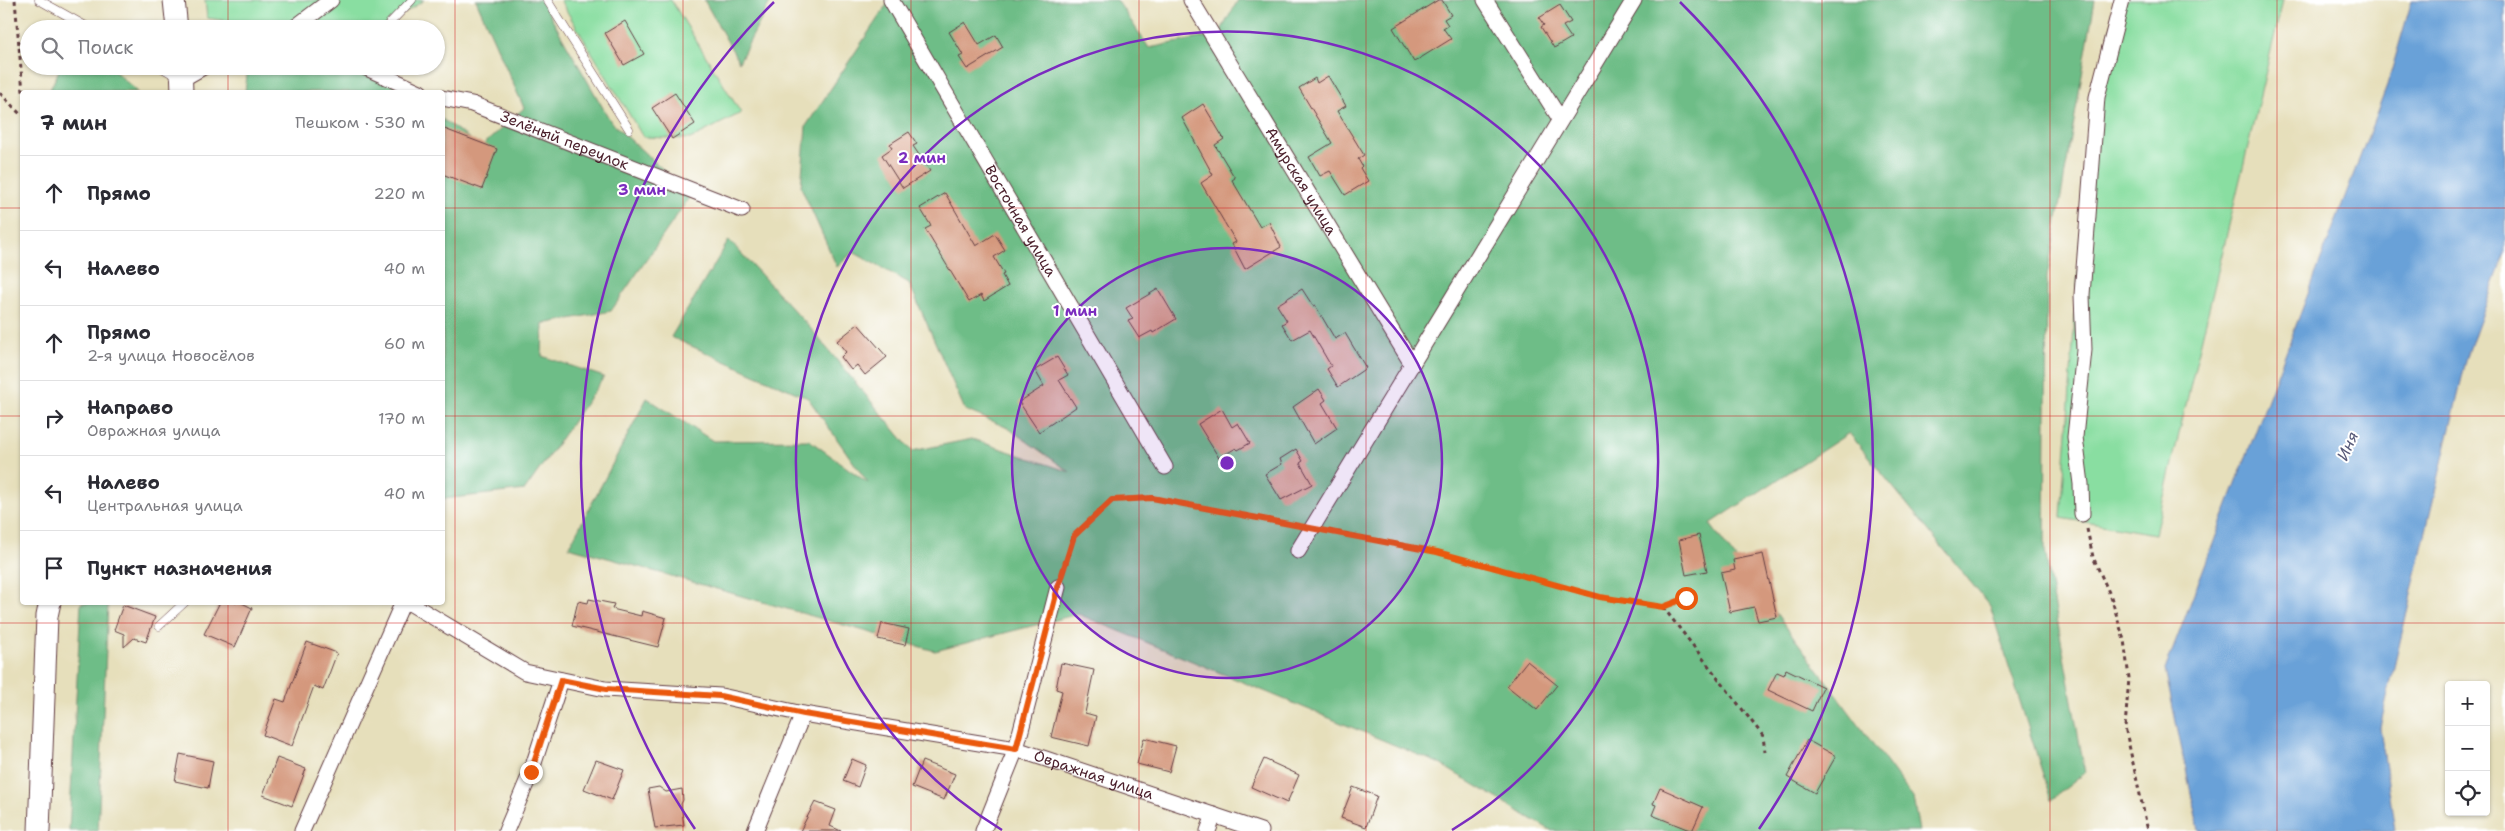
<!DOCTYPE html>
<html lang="ru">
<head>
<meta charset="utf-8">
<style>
  body { margin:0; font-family:"Shantell Sans",sans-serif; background:#f2f2f3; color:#2b2b33 }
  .controls { position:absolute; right:15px; bottom:15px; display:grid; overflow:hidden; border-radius:5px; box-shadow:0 1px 4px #0004 }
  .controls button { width:45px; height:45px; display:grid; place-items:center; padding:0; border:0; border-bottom:1px solid #e1e1e2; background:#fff; color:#2b2b33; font:25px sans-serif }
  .stop { position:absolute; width:15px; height:15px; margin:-11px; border:4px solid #ea580c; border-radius:50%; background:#fff }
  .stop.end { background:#ea580c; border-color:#fff; box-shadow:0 1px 5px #0008 }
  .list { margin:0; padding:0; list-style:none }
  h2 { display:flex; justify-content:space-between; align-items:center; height:65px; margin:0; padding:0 20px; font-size:21px }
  h2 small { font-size:16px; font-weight:400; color:#7c7c81 }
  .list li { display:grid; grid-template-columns:32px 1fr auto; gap:15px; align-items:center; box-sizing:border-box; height:75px; padding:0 20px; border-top:1px solid #e1e1e2 }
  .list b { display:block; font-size:19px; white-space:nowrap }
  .list p { margin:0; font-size:16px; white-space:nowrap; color:#7c7c81 }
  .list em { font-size:16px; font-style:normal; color:#7c7c81 }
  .icon { flex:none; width:28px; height:28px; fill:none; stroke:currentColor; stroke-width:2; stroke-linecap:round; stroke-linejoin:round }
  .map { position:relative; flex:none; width:2505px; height:831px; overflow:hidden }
  .search { position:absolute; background:#fff; box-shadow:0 1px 4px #0004; left:20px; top:20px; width:425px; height:55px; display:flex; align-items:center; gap:12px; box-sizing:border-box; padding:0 18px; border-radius:28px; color:#7c7c81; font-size:19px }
  .panel { position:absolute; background:#fff; box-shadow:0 1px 4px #0004; left:20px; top:90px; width:425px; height:515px; border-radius:5px }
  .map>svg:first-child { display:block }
</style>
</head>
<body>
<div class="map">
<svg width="2505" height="831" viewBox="0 0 2505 831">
  <rect width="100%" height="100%" fill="#fff"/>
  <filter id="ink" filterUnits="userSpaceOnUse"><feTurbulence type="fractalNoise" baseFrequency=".02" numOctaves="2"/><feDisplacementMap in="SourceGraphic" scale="10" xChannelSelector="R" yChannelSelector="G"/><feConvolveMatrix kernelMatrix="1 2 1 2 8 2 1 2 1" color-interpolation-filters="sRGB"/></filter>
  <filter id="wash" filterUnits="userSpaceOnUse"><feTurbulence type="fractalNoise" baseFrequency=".0096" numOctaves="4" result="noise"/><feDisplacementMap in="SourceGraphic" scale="20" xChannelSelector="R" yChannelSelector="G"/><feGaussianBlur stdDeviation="1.12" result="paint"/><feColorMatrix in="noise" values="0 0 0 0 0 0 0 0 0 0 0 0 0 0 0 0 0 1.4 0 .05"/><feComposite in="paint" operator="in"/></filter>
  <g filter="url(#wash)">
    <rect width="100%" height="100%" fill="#e6dfbb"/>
    <g fill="#89dea1" stroke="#6a7e66">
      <polygon points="205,0 424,0 380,29 284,29 207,18"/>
      <polygon points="560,0 671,0 741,113 690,139 643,137"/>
      <polygon points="2117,0 2283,0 2155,534 2061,518 2087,142"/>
    </g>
    <g fill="#6ebd87" stroke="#5c6e59">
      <polygon points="476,0 541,0 611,122 691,195 611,311 543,324 542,356 604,377 525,490 443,499 442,119 481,147 524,108"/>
      <polygon points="704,0 771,0 739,62"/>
      <polygon points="890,0 1117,0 1149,48 1219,34 1238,0 2095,0 2047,277 2045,551 2085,773 2051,800 1990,606 1849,433 1710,524 1913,798 1919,831 1552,831 1438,763 1078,614 935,651 569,547 647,398 713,441 809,440 868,483 808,398 671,337 729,240 811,329 912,451 972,439 1070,472 1008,428 965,410 909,283 853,252 837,267 801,187 806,126"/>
      <polygon points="61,66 109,66 138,92 49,92"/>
      <polygon points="248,66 367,66 404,92 245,92"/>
      <polygon points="81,603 108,603 98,831 69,831"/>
    </g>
    <polygon fill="#69a1d8" stroke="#5a6082" points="2412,0 2505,0 2505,253 2467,356 2380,727 2395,831 2199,831 2165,670 2387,86"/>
    <g id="blocks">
      <g fill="#d4987d">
        <polygon points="1438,0 1442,0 1451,15 1444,19 1448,25 1443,28 1451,39 1414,62 1393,28"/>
        <polygon points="1560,5 1571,22 1563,26 1571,38 1554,48 1541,27 1544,25 1539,18"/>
        <polygon points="625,21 644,54 624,65 605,33"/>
        <polygon points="965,22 979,45 996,35 1003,47 967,69 959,57 963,55 949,32"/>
        <polygon points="1328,76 1346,106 1337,111 1364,155 1358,159 1362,166 1360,168 1368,181 1345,195 1330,171 1320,176 1309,157 1332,143 1299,88 1315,78 1317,83"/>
        <polygon points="675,93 695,124 672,139 652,108"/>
        <polygon points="1203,104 1224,139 1215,145 1235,178 1232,180 1260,227 1269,222 1281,247 1245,269 1232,244 1236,242 1201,183 1213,175 1182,118"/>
        <polygon points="442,128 497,149 482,189 442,174"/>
        <polygon points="909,132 917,144 913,146 930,171 903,188 882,155 892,148 890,144"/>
        <polygon points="945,193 976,246 995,234 1005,250 994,257 1004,274 1002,275 1008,286 984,301 981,295 969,302 925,229 931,226 920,208"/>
        <polygon points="1158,289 1176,319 1153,333 1152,331 1139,338 1128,321 1133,319 1126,308"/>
        <polygon points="1302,289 1313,306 1315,305 1335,339 1345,333 1366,368 1338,387 1327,369 1331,366 1310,330 1292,340 1282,324 1287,321 1277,305"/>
        <polygon points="858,324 887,357 865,375 857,365 851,370 841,357 846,352 837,341"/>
        <polygon points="1057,357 1068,375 1059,380 1076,407 1039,432 1019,402 1044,386 1035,370"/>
        <polygon points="1319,389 1326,400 1322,403 1337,428 1314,444 1293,407"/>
        <polygon points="1222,409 1232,427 1238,423 1250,443 1238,450 1236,448 1219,458 1198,424"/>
        <polygon points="1296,449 1303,461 1300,463 1312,484 1281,500 1265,474 1282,464 1280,459"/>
        <polygon points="1699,535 1707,571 1686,575 1679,540"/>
        <polygon points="1763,554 1777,617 1758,621 1754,607 1730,612 1721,573 1735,570 1733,560"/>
        <polygon points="589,599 614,604 612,609 641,616 642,611 666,618 658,647 572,626 578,601 588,603"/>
        <polygon points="220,602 240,602 252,608 235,647 204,634"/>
        <polygon points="123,605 155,617 146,642 134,638 124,647 124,634 114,630"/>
        <polygon points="882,623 909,629 905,645 878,639"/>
        <polygon points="307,642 337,653 323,690 314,686 292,746 263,735 276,699 285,702"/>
        <polygon points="1527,661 1557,685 1537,710 1507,686"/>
        <polygon points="1061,663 1094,670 1085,713 1096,716 1089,746 1051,737 1062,691 1056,689"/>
        <polygon points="1786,669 1823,687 1812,711 1768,690 1777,672 1784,675"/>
        <polygon points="1144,738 1176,746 1169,772 1137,764"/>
        <polygon points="1807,740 1836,756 1815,793 1787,777"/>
        <polygon points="180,754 213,761 208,788 175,781"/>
        <polygon points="277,758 306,769 292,806 263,795"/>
        <polygon points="852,759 866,765 858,787 843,781"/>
        <polygon points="1264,759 1299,775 1287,803 1251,787"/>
        <polygon points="596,760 624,770 612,800 584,789"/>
        <polygon points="922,761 955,774 944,800 912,787"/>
        <polygon points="659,787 666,792 682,789 683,800 681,804 684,825 655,828 648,789"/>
        <polygon points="1353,787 1377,796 1366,827 1341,818"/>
        <polygon points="1660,788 1703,807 1692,831 1652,815 1656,805 1653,804"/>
        <polygon points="815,802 836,810 830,826 841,831 800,831"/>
      </g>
    </g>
  </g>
  <g filter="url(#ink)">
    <use href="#blocks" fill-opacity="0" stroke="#613c41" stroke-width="1"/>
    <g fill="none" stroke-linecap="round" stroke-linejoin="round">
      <g stroke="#613c41" stroke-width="9">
        <g id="service">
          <polyline points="39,0 91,29"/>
          <polyline points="547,0 629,129"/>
          <polyline points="384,29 412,0"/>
          <polyline points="159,66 178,77"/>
          <polyline points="159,626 185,602"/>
        </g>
      </g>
      <g stroke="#613c41" stroke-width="17">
        <g id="minor">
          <path id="s1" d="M891,0L1165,467"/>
          <path id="s2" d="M1191,0L1412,364"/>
          <polyline points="1485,0 1560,119"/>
          <polyline points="293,29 331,0"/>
          <polyline points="362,66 420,92"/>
          <polyline points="182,79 205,66"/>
          <path id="s3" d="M442,98L472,104L742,210"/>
          <polyline points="2082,514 2081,484 2075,437 2084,350 2082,295 2097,97 2122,0"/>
          <polyline points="1298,551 1634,0"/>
          <path id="s4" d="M408,602L525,672L605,689L721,696L803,714L1016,749L1261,831"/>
          <polyline points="302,831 403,602"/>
          <polyline points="506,831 531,772 561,680"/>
          <polyline points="755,831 803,714"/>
          <polyline points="983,831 1016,749 1058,587"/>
          <polyline points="1208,831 1214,815"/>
        </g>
      </g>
      <g stroke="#613c41" stroke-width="23">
        <g id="secondary">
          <polyline points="174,0 177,29"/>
          <polyline points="181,66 182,92"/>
          <polyline points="39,831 47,616 50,602"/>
        </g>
      </g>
      <g stroke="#613c41" stroke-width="3" stroke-dasharray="4 4" stroke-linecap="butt">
        <polyline points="15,0 23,92"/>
        <polyline points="0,93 22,116"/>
        <polyline points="2087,529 2093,557 2111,597 2124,640 2129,678 2125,727 2148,831"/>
        <polyline points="1329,531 1437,552 1600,597 1663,607 1686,598"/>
        <polyline points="1063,572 1074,536 1112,500 1152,498 1296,525"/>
        <polyline points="1663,607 1763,736 1765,752"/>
      </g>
      <use href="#service" stroke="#fff" stroke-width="8"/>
      <use href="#minor" stroke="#fff" stroke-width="15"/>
      <use href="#secondary" stroke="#fff" stroke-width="21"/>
    </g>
  </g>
  <g fill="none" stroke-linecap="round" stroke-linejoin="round" filter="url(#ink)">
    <polyline stroke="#ea580c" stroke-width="6" points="531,772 561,680 606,689 720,696 804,714 1016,749 1058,587 1074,536 1112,500 1152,498 1437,552 1600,597 1663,607 1686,598"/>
  </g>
  <path fill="none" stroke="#d62828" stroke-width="1" stroke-opacity="0.55" d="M228,0V29M455,0V831M683,0V831M911,0V831M1139,0V831M1366,0V831M1594,0V831M1822,0V831M2050,0V831M2277,0V831M228,66V92M0,208H22M442,208H2505M0,416H22M442,416H2505M228,602V831M0,623H2505"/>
  <circle cx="1227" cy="463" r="215" fill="#7b2cbf" fill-opacity=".12"/>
  <g fill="none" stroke="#7b2cbf" stroke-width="2.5">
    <circle cx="1227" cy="463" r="215"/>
    <path d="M1002 830A431 431 0 1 1 1452 830"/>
    <path d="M695 829A646 646 0 0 1 774 2M1680 2A646 646 0 0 1 1759 829"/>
  </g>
  <g text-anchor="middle" stroke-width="4" stroke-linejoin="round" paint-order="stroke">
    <g font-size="15" fill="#4a1f2b" stroke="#fff">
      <text dy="5" stroke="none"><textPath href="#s3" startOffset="130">Зелёный переулок</textPath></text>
      <text dy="5" stroke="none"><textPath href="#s2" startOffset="212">Амурская улица</textPath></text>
      <text dy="5" stroke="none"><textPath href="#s1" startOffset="256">Восточная улица</textPath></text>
      <text dy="5" stroke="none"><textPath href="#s4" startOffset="716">Овражная улица</textPath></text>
    </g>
    <g font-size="16" font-style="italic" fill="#585a79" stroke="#fff">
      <text transform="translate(2347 446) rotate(-66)" y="6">Иня</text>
    </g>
  </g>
  <circle cx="1227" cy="463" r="8" fill="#7b2cbf" stroke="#fff" stroke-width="2.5"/>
  <g font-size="15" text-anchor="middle" font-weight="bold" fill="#7b2cbf" stroke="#fff" stroke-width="4" stroke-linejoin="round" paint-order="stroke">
    <text x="922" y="163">2 мин</text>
    <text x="642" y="195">3 мин</text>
    <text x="1075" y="316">1 мин</text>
  </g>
</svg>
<div class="controls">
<button>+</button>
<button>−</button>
<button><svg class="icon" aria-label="locate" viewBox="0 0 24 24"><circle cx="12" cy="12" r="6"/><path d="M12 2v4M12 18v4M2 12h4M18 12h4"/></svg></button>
</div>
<div class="stop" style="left:1686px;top:598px"></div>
<div class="stop end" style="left:531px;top:772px"></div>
<div class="search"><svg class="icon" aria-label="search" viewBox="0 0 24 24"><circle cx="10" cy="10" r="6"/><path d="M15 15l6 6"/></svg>Поиск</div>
<section class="panel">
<h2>7 мин<small>Пешком · 530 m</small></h2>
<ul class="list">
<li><svg class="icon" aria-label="ahead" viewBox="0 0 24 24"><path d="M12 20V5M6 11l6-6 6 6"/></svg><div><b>Прямо</b></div><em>220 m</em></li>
<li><svg class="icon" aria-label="left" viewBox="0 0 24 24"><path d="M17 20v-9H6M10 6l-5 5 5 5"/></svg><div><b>Налево</b></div><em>40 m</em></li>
<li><svg class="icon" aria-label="ahead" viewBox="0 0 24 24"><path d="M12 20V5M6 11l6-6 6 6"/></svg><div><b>Прямо</b><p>2-я улица Новосёлов</p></div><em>60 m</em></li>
<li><svg class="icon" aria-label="right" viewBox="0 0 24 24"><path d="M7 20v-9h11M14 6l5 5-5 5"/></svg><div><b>Направо</b><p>Овражная улица</p></div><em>170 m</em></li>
<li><svg class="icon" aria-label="left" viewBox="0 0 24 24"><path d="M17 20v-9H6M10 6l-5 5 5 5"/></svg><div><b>Налево</b><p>Центральная улица</p></div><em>40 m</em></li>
<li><svg class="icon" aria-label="arrive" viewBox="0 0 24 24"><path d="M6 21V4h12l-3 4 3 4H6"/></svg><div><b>Пункт назначения</b></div></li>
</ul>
</section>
</div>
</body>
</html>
